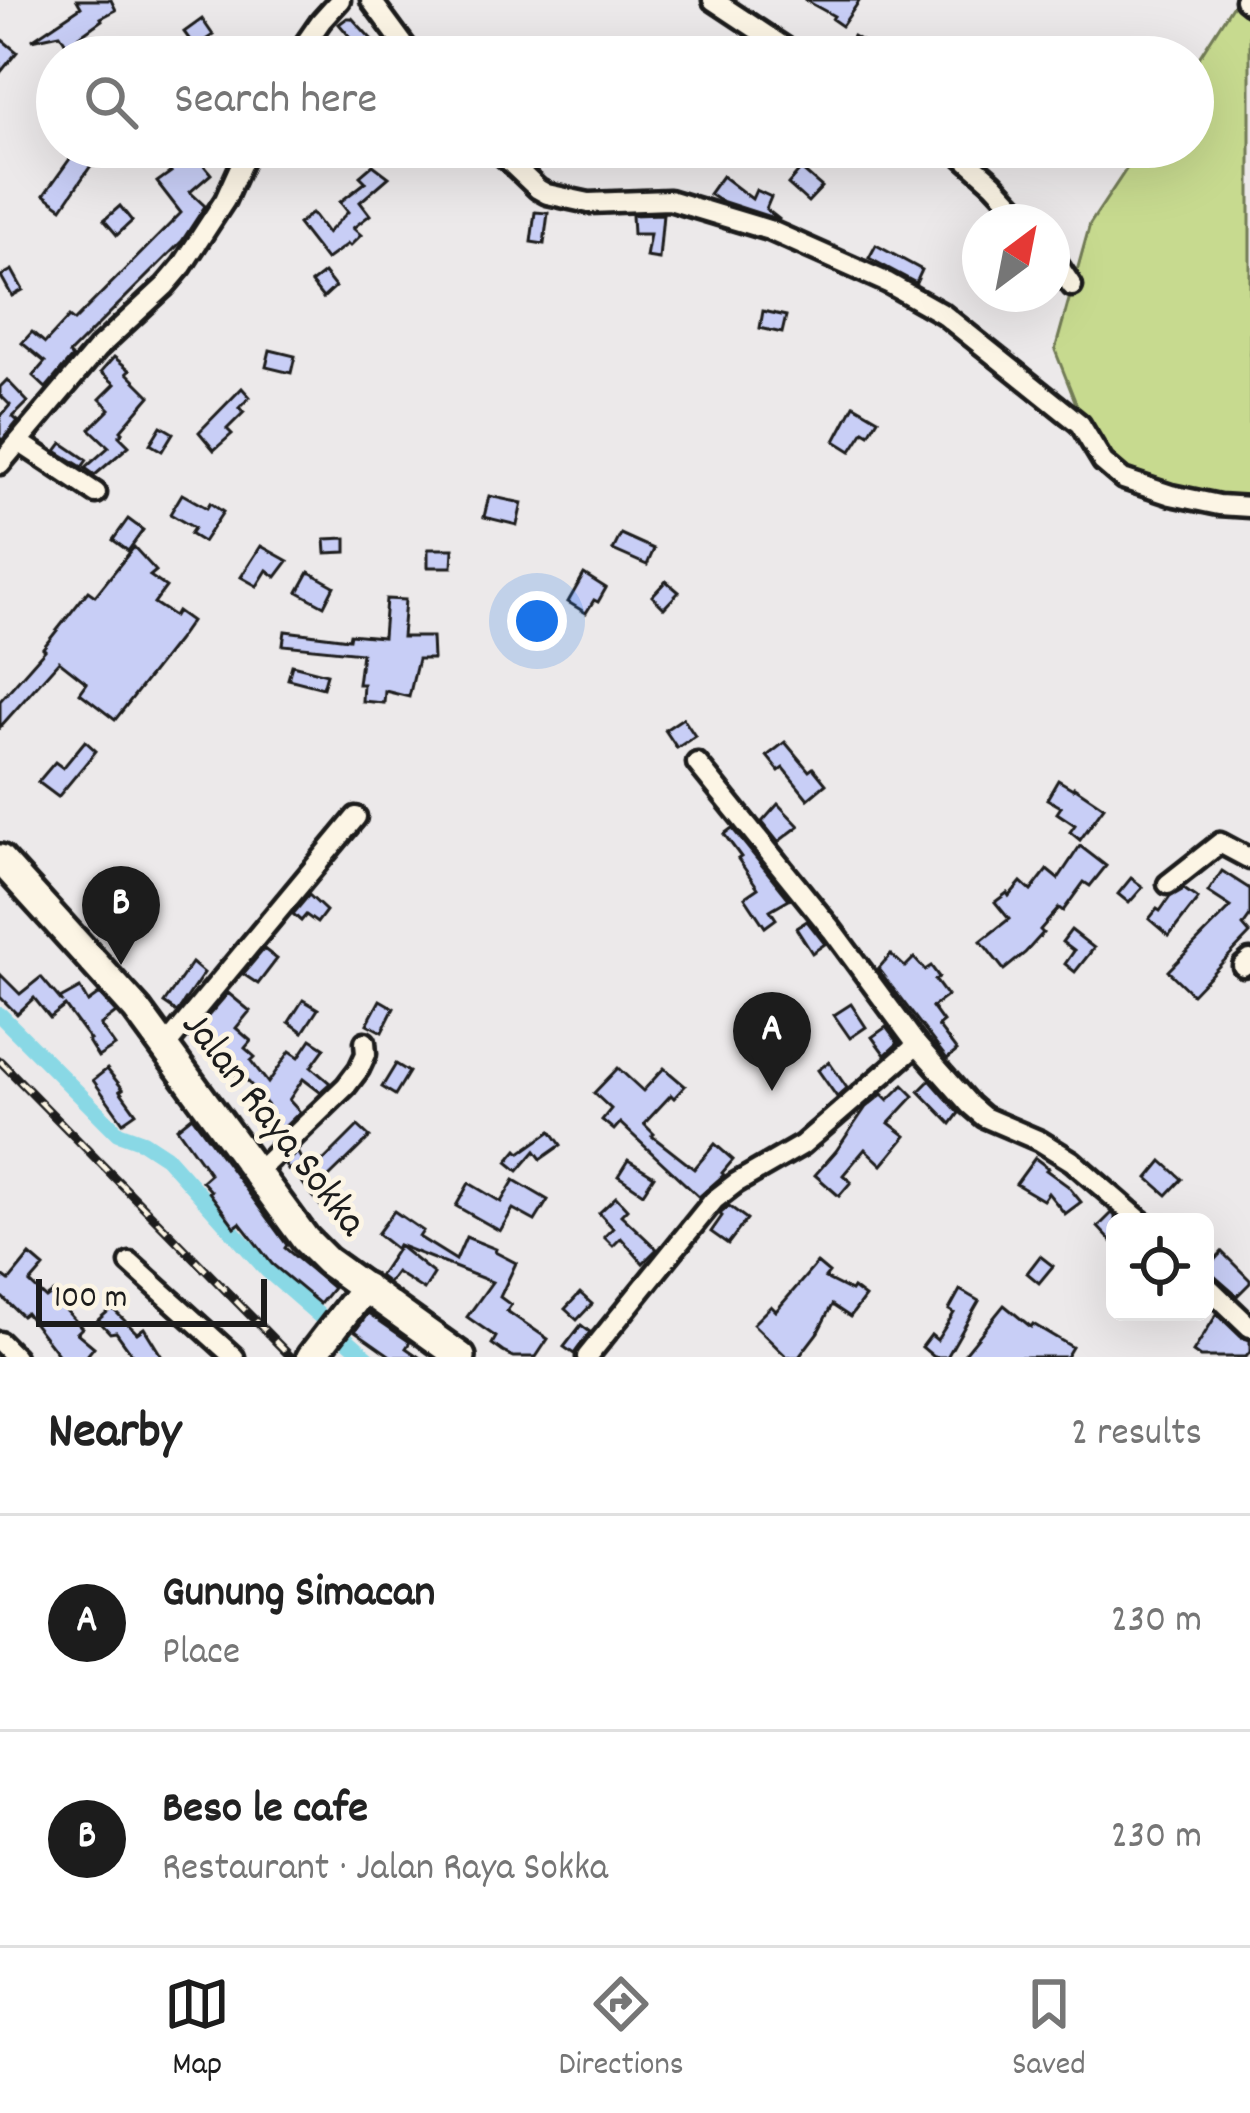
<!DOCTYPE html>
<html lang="en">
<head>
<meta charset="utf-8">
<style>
  body { margin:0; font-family:Dekko,sans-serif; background:#f2f2f2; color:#222 }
  .controls { position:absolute; right:36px; bottom:36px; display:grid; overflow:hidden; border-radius:18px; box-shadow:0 12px 48px #0002 }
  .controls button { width:108px; height:108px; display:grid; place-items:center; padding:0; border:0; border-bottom:3px solid #e0e0e0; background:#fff; color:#222; font:60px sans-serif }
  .compass { position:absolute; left:962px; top:204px; width:108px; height:108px; border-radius:50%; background:#fff; box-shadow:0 12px 48px #0002; rotate:32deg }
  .scale { position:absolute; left:36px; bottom:30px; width:231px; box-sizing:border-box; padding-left:12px; border:6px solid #1c1c1c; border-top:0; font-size:33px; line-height:42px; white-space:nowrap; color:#1c1c1c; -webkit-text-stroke:9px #fcf5e5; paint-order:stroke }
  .you { position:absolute; left:537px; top:621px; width:42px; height:42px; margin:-30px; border:9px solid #fff; border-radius:50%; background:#1a73e8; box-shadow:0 0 0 18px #1a73e833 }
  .badge { display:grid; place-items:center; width:78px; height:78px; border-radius:50%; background:#1c1c1c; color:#fff; font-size:39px; font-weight:700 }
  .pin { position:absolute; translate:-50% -99px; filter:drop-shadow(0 3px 6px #0008) }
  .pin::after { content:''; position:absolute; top:63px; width:42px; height:36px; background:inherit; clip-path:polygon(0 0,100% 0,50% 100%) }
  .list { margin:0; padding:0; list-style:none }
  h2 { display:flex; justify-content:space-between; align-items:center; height:156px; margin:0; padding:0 48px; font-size:51px }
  h2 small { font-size:39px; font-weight:400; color:#767676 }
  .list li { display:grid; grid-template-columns:78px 1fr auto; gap:36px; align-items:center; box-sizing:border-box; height:216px; padding:0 48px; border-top:3px solid #e0e0e0 }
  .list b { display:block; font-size:45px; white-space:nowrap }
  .list p { margin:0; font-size:39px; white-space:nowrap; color:#767676 }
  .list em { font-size:39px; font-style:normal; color:#767676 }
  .icon { flex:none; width:66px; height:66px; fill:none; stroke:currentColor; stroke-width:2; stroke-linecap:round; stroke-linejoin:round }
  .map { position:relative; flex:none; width:1250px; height:1357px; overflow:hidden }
  .search { position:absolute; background:#fff; box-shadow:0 12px 48px #0002; left:36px; right:36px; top:36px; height:132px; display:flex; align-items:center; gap:30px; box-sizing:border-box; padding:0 42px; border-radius:66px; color:#767676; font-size:45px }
  .sheet { height:588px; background:#fff }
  nav { display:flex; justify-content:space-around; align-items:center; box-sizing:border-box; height:168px; border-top:3px solid #e0e0e0; background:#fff; font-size:33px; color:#767676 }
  nav a { display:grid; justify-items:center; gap:6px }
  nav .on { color:#1c1c1c }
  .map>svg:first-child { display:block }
</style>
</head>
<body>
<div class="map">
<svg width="1250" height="1357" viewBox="0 0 1250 1357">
  <rect width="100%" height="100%" fill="#ece9ea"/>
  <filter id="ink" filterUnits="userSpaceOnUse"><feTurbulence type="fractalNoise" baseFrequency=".00833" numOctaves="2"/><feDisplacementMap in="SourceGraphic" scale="24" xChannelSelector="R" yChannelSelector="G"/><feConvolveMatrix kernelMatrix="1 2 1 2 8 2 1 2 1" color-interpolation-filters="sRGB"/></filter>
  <g filter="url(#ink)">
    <polygon fill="#c7da8f" stroke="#727b56" stroke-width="3" points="1236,0 1250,0 1250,513 1172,506 1099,462 1055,350 1090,224 1141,147 1193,147 1193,67"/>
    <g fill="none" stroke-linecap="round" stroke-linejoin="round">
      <polyline stroke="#89d8e5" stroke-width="16" points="0,1015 118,1133 143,1142 166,1157 267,1270 367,1357"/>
    </g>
    <g fill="#c8cef6" stroke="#1c1c1c" stroke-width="3">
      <polygon points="77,0 111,0 116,10 101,18 102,20 67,45 60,34 32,40 81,7"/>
      <polygon points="805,0 860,0 842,26 832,19 834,16"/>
      <polygon points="347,18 352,18 388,57 344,57 357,45 339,24"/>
      <polygon points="202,19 213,35 195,47 184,32"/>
      <polygon points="853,36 868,45 861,57 842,57"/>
      <polygon points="0,38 17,52 0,73"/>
      <polygon points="148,147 189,147 211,174 190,192 205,206 182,241 69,354 72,357 46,388 33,376 45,362 22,343 32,332 45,343 69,317 74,321 181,213 157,182 171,172"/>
      <polygon points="77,149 94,161 62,208 44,195"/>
      <polygon points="373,165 389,177 360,202 370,215 353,228 361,235 350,246 348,244 326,260 298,224 312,213 327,233 348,212 340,202 366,182 360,176"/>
      <polygon points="801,169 822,187 808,202 788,184"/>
      <polygon points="722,176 752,199 756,190 771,197 766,209 780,220 718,200 709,194"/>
      <polygon points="120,206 132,221 117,235 104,220"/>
      <polygon points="535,212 548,213 544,244 531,242"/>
      <polygon points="663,214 659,259 646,257 650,234 633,234 632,215"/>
      <polygon points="876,245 922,270 916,283 869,258"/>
      <polygon points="12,270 23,290 12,296 1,276"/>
      <polygon points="324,273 335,287 323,298 311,283"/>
      <polygon points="763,311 786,316 782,333 760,328"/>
      <polygon points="270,350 295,356 291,373 266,367"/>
      <polygon points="114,357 130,370 127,373 150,396 121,430 123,432 119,436 129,446 95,475 85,468 109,447 90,429 110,409 100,399 115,384 101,372"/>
      <polygon points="7,380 28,402 13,417 18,421 0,443 0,417 10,405 0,395 0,387"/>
      <polygon points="242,388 250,397 239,408 244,412 227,429 232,434 214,450 199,432"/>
      <polygon points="854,405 878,419 869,434 864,431 851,451 835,441"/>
      <polygon points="161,426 173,433 162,451 150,444"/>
      <polygon points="62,443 87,460 82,467 56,451"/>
      <polygon points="182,494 207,508 210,503 223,512 203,542 190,534 194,528 170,514"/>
      <polygon points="489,496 522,503 517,525 484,517"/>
      <polygon points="128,519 143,530 128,551 113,540"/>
      <polygon points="621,534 654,549 647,565 613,550"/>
      <polygon points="346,538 346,552 326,553 325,539"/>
      <polygon points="261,546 288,561 276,577 267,570 257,586 241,577"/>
      <polygon points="134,547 156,571 150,576 166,587 154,603 174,616 177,611 191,621 177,641 115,720 80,693 87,683 59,661 0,727 0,701 45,650 43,648 88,591 95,596"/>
      <polygon points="428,549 453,549 452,567 428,567"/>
      <polygon points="309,572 334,586 324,606 298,592"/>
      <polygon points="584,574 606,588 598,602 594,600 586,613 568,602"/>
      <polygon points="666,581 679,592 664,608 652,596"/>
      <polygon points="386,599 405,600 402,637 432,637 433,659 418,659 409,697 385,691 384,703 362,701 363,684 358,684 362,653 283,645 285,631 349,639 350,634 383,637"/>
      <polygon points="292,665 327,674 323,688 288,679"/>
      <polygon points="683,718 695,736 677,748 665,730"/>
      <polygon points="85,741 96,751 58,797 38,782 55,762 63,768"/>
      <polygon points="785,742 809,771 813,768 826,784 808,799 783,768 779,771 767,756"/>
      <polygon points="1058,780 1073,789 1074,787 1104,807 1080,840 1070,832 1075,825 1057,813 1061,807 1047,799"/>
      <polygon points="778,804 799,826 778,842 762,822"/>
      <polygon points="732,828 789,899 770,910 776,919 765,927 745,897 758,888 738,859 741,857 724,834"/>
      <polygon points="1080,846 1106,866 1090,886 1084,882 1063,911 1059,908 1040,930 1043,933 1025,953 1004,970 981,941 1009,919 995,902 1007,893 1009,896 1021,882 1031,891 1047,870 1058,879"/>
      <polygon points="1222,871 1250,889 1250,916 1243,926 1250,934 1192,994 1168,971 1231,907 1208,892"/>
      <polygon points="1131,878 1143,887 1129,903 1118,894"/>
      <polygon points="1184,889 1198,899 1169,936 1149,919 1157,909 1160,911 1170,897"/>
      <polygon points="309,895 326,911 317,923 306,915 301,921 293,914"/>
      <polygon points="807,921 825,944 812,953 796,928"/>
      <polygon points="1071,930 1094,948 1075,972 1065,964 1074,951 1062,942"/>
      <polygon points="264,949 277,959 258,984 243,974"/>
      <polygon points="891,954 905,967 914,958 925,970 931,966 939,977 935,980 947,996 932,1007 943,1022 938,1026 957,1051 947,1059 878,969"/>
      <polygon points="192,963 204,973 177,1012 164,1003"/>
      <polygon points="0,974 20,994 41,977 63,1003 60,999 80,988 88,1002 99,994 116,1013 100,1025 115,1046 98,1057 88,1041 90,1040 65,1006 50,1018 34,998 17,1014 0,997"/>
      <polygon points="228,993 250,1011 236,1028 251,1041 245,1048 255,1057 251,1061 268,1083 290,1051 299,1057 311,1039 325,1048 311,1067 330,1083 320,1092 303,1079 289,1100 300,1112 280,1131 264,1111 269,1107 241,1073 238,1077 214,1056 218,1051 197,1029"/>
      <polygon points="303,1000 318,1009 303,1032 289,1022"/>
      <polygon points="380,1000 394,1008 382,1032 367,1024"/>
      <polygon points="851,1004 866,1027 850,1038 834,1015"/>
      <polygon points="886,1027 898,1043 885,1055 872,1037"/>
      <polygon points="829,1062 847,1088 837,1097 818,1070"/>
      <polygon points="396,1064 409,1072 395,1095 382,1087"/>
      <polygon points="618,1068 643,1091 664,1068 685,1086 674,1098 671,1095 644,1124 654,1134 652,1136 694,1169 715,1144 733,1160 722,1173 724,1175 699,1197 620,1123 614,1130 602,1120 611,1109 594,1093"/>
      <polygon points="107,1069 123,1089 120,1091 136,1113 123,1122 93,1080"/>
      <polygon points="930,1080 959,1113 951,1124 919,1091"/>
      <polygon points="903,1085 914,1096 889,1123 906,1136 882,1165 865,1149 843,1175 851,1182 839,1196 815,1175 836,1151 866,1107 882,1094 888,1100"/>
      <polygon points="192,1116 287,1245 285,1248 333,1288 320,1304 272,1264 240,1223 235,1227 209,1192 211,1191 202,1181 210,1174 177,1128"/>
      <polygon points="358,1126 370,1137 326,1180 340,1204 326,1213 291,1168 288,1170 285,1164 297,1152 307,1168 309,1166 313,1171"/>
      <polygon points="551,1131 561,1145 541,1159 535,1151 518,1171 507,1162 517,1150 520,1153"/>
      <polygon points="1035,1158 1048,1168 1046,1170 1068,1186 1081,1202 1065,1214 1048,1193 1043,1200 1016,1184"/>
      <polygon points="628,1160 654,1176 643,1193 618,1176"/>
      <polygon points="1162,1161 1182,1179 1167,1195 1148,1178"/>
      <polygon points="514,1180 548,1200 535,1221 513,1209 500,1231 456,1206 469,1183 501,1202"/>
      <polygon points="616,1197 627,1209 621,1215 657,1249 643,1263 621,1238 613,1246 604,1237 613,1228 599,1213"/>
      <polygon points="729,1206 747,1219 728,1244 711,1232 722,1216 720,1214"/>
      <polygon points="394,1211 423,1231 419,1237 456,1260 466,1237 496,1249 495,1252 516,1263 500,1297 511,1305 507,1311 548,1339 536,1357 514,1357 503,1352 492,1344 496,1337 467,1317 492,1282 398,1245 396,1249 377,1234"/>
      <polygon points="1112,1213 1115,1216 1115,1245 1098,1227"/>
      <polygon points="399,1246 434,1274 424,1290 396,1272 388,1283 379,1276"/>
      <polygon points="1222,1252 1250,1280 1250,1283 1237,1296 1206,1269"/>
      <polygon points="30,1255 44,1267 30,1283 46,1298 54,1292 65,1305 63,1307 82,1328 77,1333 94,1347 86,1357 60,1357 26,1313 22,1316 0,1295 0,1274 9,1281"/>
      <polygon points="1040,1256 1053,1266 1039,1283 1027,1273"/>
      <polygon points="817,1263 829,1273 825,1278 851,1291 853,1288 865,1297 850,1317 832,1305 818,1332 799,1357 787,1357 753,1324 771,1306 776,1311"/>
      <polygon points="960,1290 979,1301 947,1357 934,1357 922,1347 931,1335 937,1340 954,1313 949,1310"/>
      <polygon points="580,1293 592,1304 577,1320 565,1309"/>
      <polygon points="1004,1305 1031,1327 1033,1324 1072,1347 1066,1357 962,1357"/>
      <polygon points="112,1308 137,1333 144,1328 162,1357 134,1357 116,1332 110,1333 98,1320"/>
      <polygon points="368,1313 410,1342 406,1348 419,1357 392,1357 355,1331"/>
      <polygon points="1217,1314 1241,1337 1250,1340 1250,1352 1246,1357 1200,1357 1193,1352"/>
      <polygon points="581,1325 590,1332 574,1354 564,1347"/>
    </g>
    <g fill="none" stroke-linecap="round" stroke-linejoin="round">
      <g stroke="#1c1c1c" stroke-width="27">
        <g id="street">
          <polyline points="371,0 413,57"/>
          <polyline points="713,0 799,57"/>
          <polyline points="1245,0 1250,4"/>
          <polyline points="296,57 321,21 340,0"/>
          <polyline points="494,147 538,189 547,194 589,203 669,200 769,230 888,283 943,314 1080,424 1103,462 1123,479 1171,495 1219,505 1250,507"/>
          <polyline points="952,147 993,183 1029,222"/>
          <polyline points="1052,256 1072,286"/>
          <polyline points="19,442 96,493"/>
          <polyline points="0,464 97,349 165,286 182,266 225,200 249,147"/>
          <polyline points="697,763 832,930 917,1045 970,1105 984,1117 1040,1141 1072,1161 1142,1222"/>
          <polyline points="1168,884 1220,843 1250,859"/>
          <polyline points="1243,966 1250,960"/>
          <polyline points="166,1046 356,817"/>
          <polyline points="257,1172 346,1086 359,1069 366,1054 365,1042"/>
          <polyline points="130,1263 234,1357"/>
          <polyline points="1205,1284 1250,1327"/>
          <polyline points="0,1342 15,1357"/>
          <polyline points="587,1357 714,1200 736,1183 802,1145 917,1045"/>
        </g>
      </g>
      <g stroke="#1c1c1c" stroke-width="36">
        <g id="secondary">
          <polyline points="0,859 137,1010 305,1239 327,1261 461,1357"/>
          <polyline points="311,1357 365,1287"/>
        </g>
      </g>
      <use href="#street" stroke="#fcf5e5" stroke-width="18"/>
      <use href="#secondary" stroke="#fcf5e5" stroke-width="27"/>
      <g stroke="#1c1c1c" stroke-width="9">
        <polyline id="rail" points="0,1061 291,1357"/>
      </g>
      <use href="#rail" stroke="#fcf5e5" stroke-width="4.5" stroke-dasharray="14" stroke-linecap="butt"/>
    </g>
  </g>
  <g text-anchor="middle" stroke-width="10" stroke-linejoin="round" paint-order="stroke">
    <g font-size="42" fill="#1c1c1c" stroke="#fcf5e5">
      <text transform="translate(277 1121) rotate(52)" y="15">Jalan Raya Sokka</text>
    </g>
  </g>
</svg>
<div class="controls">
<button><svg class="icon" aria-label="locate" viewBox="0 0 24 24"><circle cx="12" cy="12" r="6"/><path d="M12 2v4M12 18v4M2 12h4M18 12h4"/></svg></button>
</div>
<svg class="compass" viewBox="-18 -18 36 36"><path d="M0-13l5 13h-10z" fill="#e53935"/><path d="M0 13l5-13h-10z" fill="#767676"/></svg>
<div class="scale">100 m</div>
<div class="you"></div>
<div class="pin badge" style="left:772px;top:1091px">A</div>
<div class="pin badge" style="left:121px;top:965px">B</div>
<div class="search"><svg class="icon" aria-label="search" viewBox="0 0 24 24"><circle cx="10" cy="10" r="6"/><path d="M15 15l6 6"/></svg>Search here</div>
</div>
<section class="sheet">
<h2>Nearby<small>2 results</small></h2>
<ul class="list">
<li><span class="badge">A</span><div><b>Gunung Simacan</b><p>Place</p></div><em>230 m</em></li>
<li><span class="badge">B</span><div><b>Beso le cafe</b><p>Restaurant · Jalan Raya Sokka</p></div><em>230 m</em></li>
</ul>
</section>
<nav>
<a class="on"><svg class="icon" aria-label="map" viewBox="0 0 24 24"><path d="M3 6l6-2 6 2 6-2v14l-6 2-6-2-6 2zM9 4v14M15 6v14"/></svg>Map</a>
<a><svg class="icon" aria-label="directions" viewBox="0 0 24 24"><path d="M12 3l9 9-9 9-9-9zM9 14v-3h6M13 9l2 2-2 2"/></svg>Directions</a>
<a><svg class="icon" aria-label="saved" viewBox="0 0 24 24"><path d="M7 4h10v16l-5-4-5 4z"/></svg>Saved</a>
</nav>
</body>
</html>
